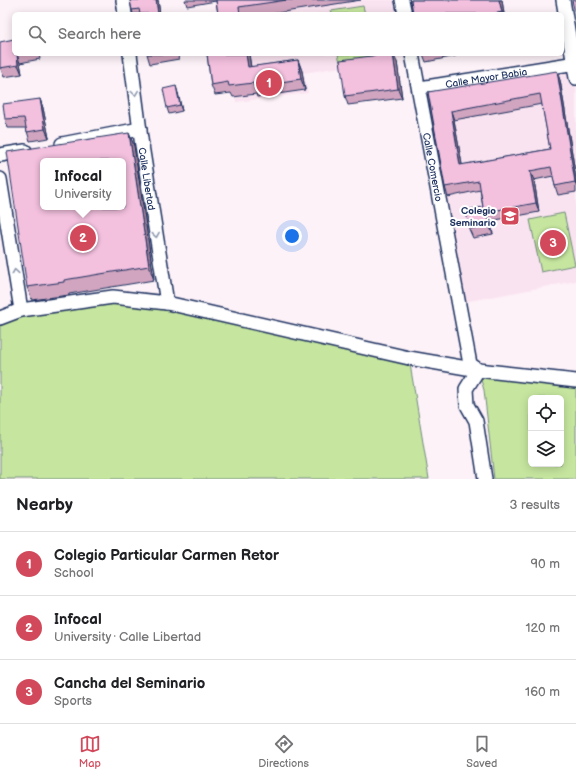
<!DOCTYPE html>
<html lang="en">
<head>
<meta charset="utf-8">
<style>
  body { margin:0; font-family:"Balsamiq Sans",sans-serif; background:#f2f2f2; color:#202124 }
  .controls { position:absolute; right:12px; bottom:12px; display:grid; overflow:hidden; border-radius:6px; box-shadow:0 2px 10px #0003 }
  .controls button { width:36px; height:36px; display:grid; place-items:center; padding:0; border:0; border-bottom:1px solid #e0e0e0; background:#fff; color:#202124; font:20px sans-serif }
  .you { position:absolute; left:292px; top:236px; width:14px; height:14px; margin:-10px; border:3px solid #fff; border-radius:50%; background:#1a73e8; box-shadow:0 0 0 6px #1a73e833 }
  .badge { display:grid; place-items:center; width:26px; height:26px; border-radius:50%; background:#d1495b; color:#fff; font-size:13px; font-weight:700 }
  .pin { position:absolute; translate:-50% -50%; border:2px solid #fff; box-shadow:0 1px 4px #0006 }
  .popup { position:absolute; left:40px; top:158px; width:86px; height:52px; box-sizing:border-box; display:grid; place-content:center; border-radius:6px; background:#fff; filter:drop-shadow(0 1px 3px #0005); font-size:13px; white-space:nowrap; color:#757577 }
  .popup b { font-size:15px; color:#202124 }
  .popup::after { content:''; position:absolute; left:50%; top:100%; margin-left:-8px; border:8px solid transparent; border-top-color:#fff }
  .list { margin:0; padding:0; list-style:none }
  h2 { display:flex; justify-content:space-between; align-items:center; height:52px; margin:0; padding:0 16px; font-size:17px }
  h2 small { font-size:13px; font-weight:400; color:#757577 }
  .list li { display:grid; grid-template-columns:26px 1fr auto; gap:12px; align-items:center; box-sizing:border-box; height:64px; padding:0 16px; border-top:1px solid #e0e0e0 }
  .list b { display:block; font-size:15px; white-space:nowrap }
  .list p { margin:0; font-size:13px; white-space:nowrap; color:#757577 }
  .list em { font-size:13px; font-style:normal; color:#757577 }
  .icon { flex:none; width:22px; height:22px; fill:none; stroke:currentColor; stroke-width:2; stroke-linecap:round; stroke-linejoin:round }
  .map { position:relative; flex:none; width:576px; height:479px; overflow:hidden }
  .search { position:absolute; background:#fff; box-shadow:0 2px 10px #0003; left:12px; right:12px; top:12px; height:44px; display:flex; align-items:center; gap:10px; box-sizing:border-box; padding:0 14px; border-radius:6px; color:#757577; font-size:15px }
  .sheet { height:244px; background:#fff }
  nav { display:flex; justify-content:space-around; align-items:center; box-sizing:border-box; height:56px; border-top:1px solid #e0e0e0; background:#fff; font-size:11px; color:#757577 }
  nav a { display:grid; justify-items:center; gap:2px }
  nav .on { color:#d1495b }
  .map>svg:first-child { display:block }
</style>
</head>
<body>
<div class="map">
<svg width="576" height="479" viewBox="0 0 576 479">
  <rect width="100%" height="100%" fill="#fdf2f8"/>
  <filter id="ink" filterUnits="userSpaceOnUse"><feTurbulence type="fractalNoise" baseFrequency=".025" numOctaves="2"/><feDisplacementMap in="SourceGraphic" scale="8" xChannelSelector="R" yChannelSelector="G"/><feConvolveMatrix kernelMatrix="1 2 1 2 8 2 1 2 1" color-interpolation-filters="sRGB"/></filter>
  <g filter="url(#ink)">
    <g fill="#fae3f0">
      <polygon points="214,0 395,0 398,14 217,14"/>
      <polygon points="226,54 405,54 405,57 304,73 308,93 236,102"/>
      <polygon points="574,63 576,78 576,281 459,303 420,88"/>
    </g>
    <g fill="#c6e69f" stroke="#708a7e" fill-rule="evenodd">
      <polygon points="363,6 365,14 332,14 331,11"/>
      <polygon points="338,54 371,54 372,56 340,62"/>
      <polygon points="564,213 575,265 541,272 530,220"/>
      <polygon points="113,297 409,358 429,479 0,479 0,322 21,310"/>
      <path d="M478,370L576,381V479H494L484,390ZM531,398H561V464H531Z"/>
    </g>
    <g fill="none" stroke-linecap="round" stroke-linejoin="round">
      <g stroke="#1b2f5e" stroke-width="16">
        <g id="minor">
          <polyline points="123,0 125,14"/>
          <polyline points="402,0 405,14"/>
          <polyline points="563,0 576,78"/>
          <path id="s1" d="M130,54L141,139L167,303"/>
          <path id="s2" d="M412,54L470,364L478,370L466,389L467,405L476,421L485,479"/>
          <path id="s3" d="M420,88L576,63"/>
          <polyline points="62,144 140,129"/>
          <polyline points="0,155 25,151"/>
          <polyline points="0,179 21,310"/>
          <polyline points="0,318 21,310 113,297 167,303 409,358 478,370 576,381"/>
        </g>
      </g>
      <use href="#minor" stroke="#fff" stroke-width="13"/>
    </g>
    <g fill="#d1a5bf" stroke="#1b2f5e" fill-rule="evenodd">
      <polygon points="130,0 158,0 160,14 133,14 132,10"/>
      <polygon points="185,0 361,0 271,14 218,14 216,1 187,6"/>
      <polygon points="411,0 502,0 504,14 413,14"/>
      <polygon points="14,54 39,54 40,59 20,63 22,74 4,77 0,67"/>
      <polygon points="147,54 178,54 179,59 150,64"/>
      <polygon points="207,54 249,54 251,67 298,60 302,71 305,90 257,97 256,94 233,97 231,93 215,95 211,85"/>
      <polygon points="423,54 456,54 456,56 426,62"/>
      <polygon points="397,62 402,98 348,105 345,96"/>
      <path d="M560,80L576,178V192L558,195L555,186L553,176L534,180L539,212L490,221L493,234L473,238L469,229L483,207L480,190L448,197L445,187L428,92ZM542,104L550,149L462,165L454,120Z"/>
      <polygon points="178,93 182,111 169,114 167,108"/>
      <polygon points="40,99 43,108 49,138 30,141 26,128 8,128 5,119"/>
      <polygon points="129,133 134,146 154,280 69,294 69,295 32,300 27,287"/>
    </g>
    <g fill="#aa869b" stroke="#1b2f5e">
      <polygon points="156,0 158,0 160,14 158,14"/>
      <polygon points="499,0 502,0 504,14 502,14 502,12"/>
      <polygon points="17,54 20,63 22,74 18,65"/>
      <polygon points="246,54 249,54 252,78 248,67"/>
      <polygon points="393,54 397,62 402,98 398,89"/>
      <polygon points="298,60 302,71 305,90 301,79"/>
      <polygon points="557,71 560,80 576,178 576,185 575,182"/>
      <polygon points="176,86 178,93 182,111 180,105"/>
      <polygon points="40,99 43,108 49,138 45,129"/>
      <polygon points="451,111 454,120 464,175 460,165"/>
      <polygon points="129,133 134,146 154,280 149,266"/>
      <polygon points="530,171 534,180 539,212 536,203"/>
      <polygon points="487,212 490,221 493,234 489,225"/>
    </g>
    <g fill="#f3c0de" stroke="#1b2f5e" fill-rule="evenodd">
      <polygon points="130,0 156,0 158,14 140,14 139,9 132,10"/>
      <polygon points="216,0 287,0 239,7 240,14 218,14"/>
      <polygon points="411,0 499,0 502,12 493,14 413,14"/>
      <polygon points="572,0 576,0 576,18"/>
      <polygon points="14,39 14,54 17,54 18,65 0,68 0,42"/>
      <polygon points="207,54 246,54 248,67 298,60 301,79 254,86 253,83 229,86 228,82 211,85"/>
      <polygon points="387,54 393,54 398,89 345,96 340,60"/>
      <path d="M557,71L575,182L555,186L551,167L530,171L536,203L487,212L489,225L469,229L466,210L483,207L479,181L445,187L428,92ZM540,94L550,149L460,165L451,111Z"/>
      <polygon points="176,86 180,105 167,108 163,89"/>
      <polygon points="40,99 45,129 27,132 24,118 5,119 3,104"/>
      <path d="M129,133L149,266L64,280V282L27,287L7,152ZM43,161H123V207H43Z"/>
    </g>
    <defs><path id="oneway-chevron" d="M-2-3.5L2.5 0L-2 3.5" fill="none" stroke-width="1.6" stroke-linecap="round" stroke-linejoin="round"/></defs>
    <g stroke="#8d97ae">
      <use href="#oneway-chevron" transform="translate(135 93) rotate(82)"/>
      <use href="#oneway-chevron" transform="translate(156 235) rotate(81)"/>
      <use href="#oneway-chevron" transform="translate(15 272) rotate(-99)"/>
    </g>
  </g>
  <defs>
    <g id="school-square" transform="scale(1)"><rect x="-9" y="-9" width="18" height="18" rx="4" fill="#d1495b" stroke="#fff"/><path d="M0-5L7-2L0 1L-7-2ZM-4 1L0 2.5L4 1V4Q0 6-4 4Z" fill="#fff"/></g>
  </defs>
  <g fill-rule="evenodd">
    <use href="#school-square" x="510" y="216"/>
  </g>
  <g text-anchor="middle" stroke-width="4" stroke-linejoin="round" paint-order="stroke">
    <g font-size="10" fill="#1b2f5e" stroke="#fff">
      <text dy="4" stroke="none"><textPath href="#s3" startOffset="67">Calle Mayor Babia</textPath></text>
      <text dy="4" stroke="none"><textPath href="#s2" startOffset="115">Calle Comercio</textPath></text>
      <text dy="4" stroke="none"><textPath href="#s1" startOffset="126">Calle Libertad</textPath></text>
    </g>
    <g font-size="10" font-weight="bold" fill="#1b2f5e" stroke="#fff" text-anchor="end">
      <text x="496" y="214">Colegio<tspan x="496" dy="12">Seminario</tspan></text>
    </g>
  </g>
</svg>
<div class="controls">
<button><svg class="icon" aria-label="locate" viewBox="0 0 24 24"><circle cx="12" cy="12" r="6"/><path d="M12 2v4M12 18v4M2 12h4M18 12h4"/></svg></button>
<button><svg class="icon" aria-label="layers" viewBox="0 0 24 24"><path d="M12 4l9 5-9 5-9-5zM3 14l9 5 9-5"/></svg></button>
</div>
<div class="you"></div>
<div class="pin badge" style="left:269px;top:83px">1</div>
<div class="pin badge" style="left:83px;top:238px">2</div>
<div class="popup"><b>Infocal</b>University</div>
<div class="pin badge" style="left:553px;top:243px">3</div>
<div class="search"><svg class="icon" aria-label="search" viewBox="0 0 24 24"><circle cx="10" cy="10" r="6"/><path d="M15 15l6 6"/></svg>Search here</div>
</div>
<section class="sheet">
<h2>Nearby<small>3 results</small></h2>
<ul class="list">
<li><span class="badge">1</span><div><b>Colegio Particular Carmen Retor</b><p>School</p></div><em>90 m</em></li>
<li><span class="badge">2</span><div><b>Infocal</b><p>University · Calle Libertad</p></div><em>120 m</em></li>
<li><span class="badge">3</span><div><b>Cancha del Seminario</b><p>Sports</p></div><em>160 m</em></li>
</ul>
</section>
<nav>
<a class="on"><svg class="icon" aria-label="map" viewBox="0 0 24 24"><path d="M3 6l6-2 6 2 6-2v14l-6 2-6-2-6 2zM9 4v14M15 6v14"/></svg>Map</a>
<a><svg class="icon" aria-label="directions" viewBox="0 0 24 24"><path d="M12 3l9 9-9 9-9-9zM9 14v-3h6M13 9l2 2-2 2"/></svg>Directions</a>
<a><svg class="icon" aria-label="saved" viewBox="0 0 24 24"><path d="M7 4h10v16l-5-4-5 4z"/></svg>Saved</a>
</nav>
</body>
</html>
